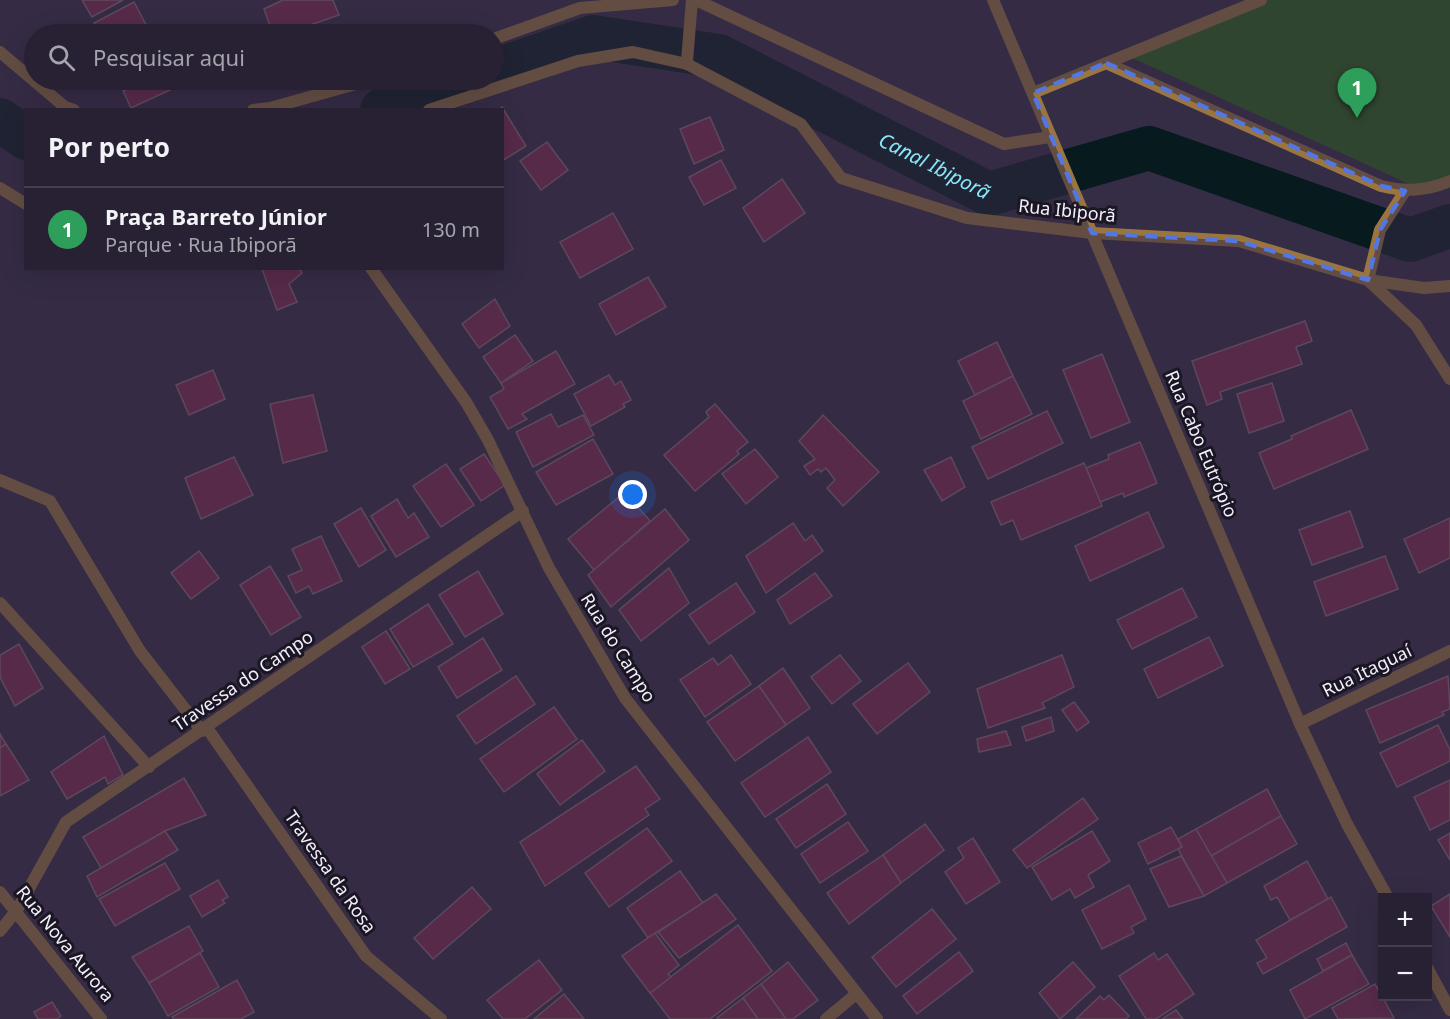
<!DOCTYPE html>
<html lang="pt">
<head>
<meta charset="utf-8">
<style>
  body { margin:0; font-family:"Noto Sans",sans-serif; background:#30293c; color:#f1f3f6 }
  .controls { position:absolute; right:18px; bottom:18px; display:grid; overflow:hidden; border-radius:0px; box-shadow:0 6px 24px #0002 }
  .controls button { width:54px; height:54px; display:grid; place-items:center; padding:0; border:0; border-bottom:2px solid #443e4f; background:#282134; color:#f1f3f6; font:30px sans-serif }
  .you { position:absolute; left:633px; top:495px; width:21px; height:21px; margin:-15px; border:4px solid #fff; border-radius:50%; background:#1a73e8; box-shadow:0 0 0 9px #1a73e833 }
  .badge { display:grid; place-items:center; width:39px; height:39px; border-radius:50%; background:#f29aad; color:#fff; font-size:20px; font-weight:700 }
  .pin { position:absolute; translate:-50% -50px; filter:drop-shadow(0 2px 3px #0008) }
  .pin::after { content:''; position:absolute; top:32px; width:21px; height:18px; background:inherit; clip-path:polygon(0 0,100% 0,50% 100%) }
  .list { margin:0; padding:0; list-style:none }
  h2 { display:flex; justify-content:space-between; align-items:center; height:78px; margin:0; padding:0 24px; font-size:26px }
  h2 small { font-size:20px; font-weight:400; color:#a5a3ac }
  .list li { display:grid; grid-template-columns:39px 1fr auto; gap:18px; align-items:center; box-sizing:border-box; height:84px; padding:0 24px; border-top:2px solid #443e4f }
  .list b { display:block; font-size:22px; white-space:nowrap }
  .list p { margin:0; font-size:20px; white-space:nowrap; color:#a5a3ac }
  .list em { font-size:20px; font-style:normal; color:#a5a3ac }
  .icon { flex:none; width:33px; height:33px; fill:none; stroke:currentColor; stroke-width:2; stroke-linecap:round; stroke-linejoin:round }
  .map { position:relative; flex:none; width:1450px; height:1019px; overflow:hidden }
  .search { position:absolute; background:#282134; box-shadow:0 6px 24px #0002; left:24px; top:24px; width:480px; height:66px; display:flex; align-items:center; gap:15px; box-sizing:border-box; padding:0 21px; border-radius:33px; color:#a5a3ac; font-size:22px }
  .panel { position:absolute; background:#282134; box-shadow:0 6px 24px #0002; left:24px; top:108px; width:480px; height:162px; border-radius:0px }
  .map>svg:first-child { display:block }
</style>
</head>
<body>
<div class="map">
<svg width="1450" height="1019" viewBox="0 0 1450 1019">
  <rect width="100%" height="100%" fill="#352c45"/>
  <polygon fill="#2c6516" points="1257,0 1450,0 1450,181 1418,188 1126,55"/>
  <g fill="none" stroke-linecap="round" stroke-linejoin="round">
    <g stroke="#071a1d" stroke-width="44">
      <path id="s1" d="M494,71L593,37L719,56L989,194L1149,148L1410,240L1450,226"/>
      <polyline points="382,110 470,80"/>
      <polyline points="0,120 26,138"/>
    </g>
  </g>
  <g fill="#822950" stroke="#8c6b76" stroke-width="1.5">
    <polygon points="82,0 123,0 92,17"/>
    <polygon points="283,0 333,0 339,15 284,34 281,25 271,29 264,9"/>
    <polygon points="134,2 151,34 100,34 94,23"/>
    <polygon points="126,80 171,80 174,88 131,108 123,91 130,88"/>
    <polygon points="502,107 526,146 502,161 502,110 499,110"/>
    <polygon points="710,117 724,150 694,164 680,129"/>
    <polygon points="547,142 568,170 541,190 520,161"/>
    <polygon points="721,160 736,188 704,205 689,177"/>
    <polygon points="782,179 805,213 764,242 743,208"/>
    <polygon points="613,213 633,249 580,278 560,242"/>
    <polygon points="299,268 302,273 289,284 297,302 277,310 262,269"/>
    <polygon points="648,277 666,307 616,335 599,304"/>
    <polygon points="495,299 510,326 479,348 462,324"/>
    <polygon points="1305,321 1312,341 1296,347 1302,364 1220,392 1222,399 1207,405 1192,361"/>
    <polygon points="515,335 533,361 501,383 483,357"/>
    <polygon points="997,342 1013,376 975,395 958,361"/>
    <polygon points="556,351 575,384 522,414 527,419 508,429 490,397 504,389 501,383"/>
    <polygon points="1102,354 1130,422 1091,438 1063,370"/>
    <polygon points="213,370 225,399 189,415 176,385"/>
    <polygon points="609,375 615,385 621,381 631,400 623,404 625,407 591,426 574,394"/>
    <polygon points="1013,376 1032,414 981,439 963,401"/>
    <polygon points="1272,383 1284,421 1249,433 1237,394"/>
    <polygon points="313,395 327,451 283,463 270,404"/>
    <polygon points="715,404 748,442 737,451 739,454 695,491 664,455 709,417 706,412"/>
    <polygon points="1351,410 1368,449 1274,489 1259,453 1292,439 1291,436"/>
    <polygon points="1047,411 1063,443 988,479 972,447"/>
    <polygon points="551,414 558,427 583,415 594,435 533,467 516,432"/>
    <polygon points="823,415 879,472 843,506 827,488 835,480 826,468 821,472 818,469 810,475 804,466 815,459 799,441"/>
    <polygon points="593,439 613,474 556,505 536,472"/>
    <polygon points="1140,442 1157,483 1124,497 1123,493 1100,502 1086,468 1109,459 1108,455"/>
    <polygon points="755,449 778,477 746,504 722,474"/>
    <polygon points="484,454 505,485 481,501 460,469"/>
    <polygon points="234,457 253,495 201,519 185,478"/>
    <polygon points="951,457 965,487 942,501 924,470"/>
    <polygon points="1084,463 1102,506 1021,540 1013,520 1001,525 991,502"/>
    <polygon points="446,464 474,505 441,527 413,486"/>
    <polygon points="625,492 650,521 594,570 568,539"/>
    <polygon points="397,499 408,518 414,513 429,537 396,557 371,516"/>
    <polygon points="361,508 386,550 359,567 334,524"/>
    <polygon points="665,509 689,540 611,607 588,575"/>
    <polygon points="1350,511 1363,547 1312,565 1299,530"/>
    <polygon points="1148,512 1164,547 1090,581 1075,546"/>
    <polygon points="1450,518 1450,558 1419,573 1404,539"/>
    <polygon points="793,523 805,541 812,535 823,551 766,593 746,556"/>
    <polygon points="321,536 342,581 313,594 309,586 296,593 288,576 302,570 292,549"/>
    <polygon points="199,551 219,578 191,599 171,573"/>
    <polygon points="1385,556 1398,589 1326,616 1314,582"/>
    <polygon points="270,566 301,617 271,635 240,585"/>
    <polygon points="669,568 689,603 641,641 619,610"/>
    <polygon points="478,571 503,614 465,637 439,595"/>
    <polygon points="815,573 832,596 790,624 777,600"/>
    <polygon points="736,583 755,612 709,644 689,615"/>
    <polygon points="1182,588 1197,617 1132,649 1117,620"/>
    <polygon points="428,604 453,644 413,667 390,629"/>
    <polygon points="386,631 410,669 385,684 362,647"/>
    <polygon points="1209,637 1223,666 1158,698 1144,669"/>
    <polygon points="483,638 502,670 457,698 438,667"/>
    <polygon points="19,644 43,688 15,706 0,677 0,655"/>
    <polygon points="731,655 751,684 705,717 680,680 713,658 718,665"/>
    <polygon points="840,655 861,681 832,704 811,677"/>
    <polygon points="1062,655 1074,687 1042,703 1045,708 988,728 977,689"/>
    <polygon points="908,663 930,692 877,734 853,704"/>
    <polygon points="783,668 810,708 786,725 759,686"/>
    <polygon points="516,676 535,704 476,744 457,716"/>
    <polygon points="1448,676 1450,709 1442,712 1444,715 1380,743 1366,710"/>
    <polygon points="759,686 786,725 735,761 707,722"/>
    <polygon points="1074,702 1089,722 1077,731 1062,710"/>
    <polygon points="554,707 577,739 504,792 480,759"/>
    <polygon points="1051,717 1054,731 1026,741 1022,727"/>
    <polygon points="1438,725 1450,750 1450,761 1397,787 1380,753"/>
    <polygon points="1006,731 1011,745 979,752 977,739"/>
    <polygon points="0,734 6,744 0,748"/>
    <polygon points="104,736 123,775 108,784 105,777 67,799 51,772"/>
    <polygon points="808,737 831,772 765,817 741,783"/>
    <polygon points="582,740 605,771 560,805 537,774"/>
    <polygon points="6,744 29,780 0,796 0,748"/>
    <polygon points="636,766 660,799 645,809 649,815 545,886 520,842"/>
    <polygon points="184,778 206,815 165,831 101,868 83,837"/>
    <polygon points="1450,780 1450,820 1430,830 1414,797"/>
    <polygon points="827,784 846,814 796,848 776,819"/>
    <polygon points="1267,789 1281,816 1211,856 1196,829"/>
    <polygon points="1083,798 1098,819 1027,868 1013,850"/>
    <polygon points="1281,816 1297,844 1227,883 1211,856"/>
    <polygon points="848,822 868,851 820,883 801,854"/>
    <polygon points="925,824 944,850 901,883 883,855"/>
    <polygon points="1171,827 1182,847 1148,864 1138,843"/>
    <polygon points="647,828 672,861 609,907 585,873"/>
    <polygon points="1196,829 1227,883 1204,896 1178,849 1182,847 1178,839"/>
    <polygon points="165,831 178,850 97,897 87,876"/>
    <polygon points="1092,831 1110,861 1088,875 1094,887 1075,898 1070,889 1052,900 1032,867"/>
    <polygon points="1450,833 1450,860 1438,840"/>
    <polygon points="973,838 1000,882 966,904 945,872 964,858 958,848"/>
    <polygon points="883,855 901,883 849,924 827,893"/>
    <polygon points="1181,856 1204,896 1169,907 1150,869"/>
    <polygon points="1307,861 1328,899 1290,920 1277,897 1271,900 1264,886"/>
    <polygon points="165,863 180,889 115,926 99,899"/>
    <polygon points="680,871 703,903 648,938 627,908"/>
    <polygon points="218,880 228,897 222,900 225,903 202,917 190,896"/>
    <polygon points="1129,885 1146,919 1131,927 1134,933 1102,949 1082,910"/>
    <polygon points="472,887 491,909 433,959 414,938"/>
    <polygon points="716,894 736,919 679,958 658,932"/>
    <polygon points="1450,894 1450,937 1431,906"/>
    <polygon points="1331,897 1347,927 1263,974 1257,963 1267,958 1256,940"/>
    <polygon points="932,909 956,939 896,987 872,957"/>
    <polygon points="738,925 772,971 710,1019 670,1019 650,993"/>
    <polygon points="189,926 203,951 149,983 132,957"/>
    <polygon points="655,933 679,965 668,974 671,977 650,993 622,956"/>
    <polygon points="1346,943 1352,955 1323,971 1317,959"/>
    <polygon points="959,952 973,971 917,1014 903,996"/>
    <polygon points="200,953 219,987 168,1016 149,983"/>
    <polygon points="1154,953 1158,960 1167,954 1194,994 1156,1019 1146,1019 1119,976"/>
    <polygon points="1352,955 1369,984 1305,1019 1290,990"/>
    <polygon points="539,960 562,990 525,1019 503,1019 487,1000"/>
    <polygon points="788,962 818,1000 793,1019 786,1019 761,984"/>
    <polygon points="1073,962 1095,987 1060,1019 1039,993"/>
    <polygon points="237,980 254,1012 241,1019 174,1019 172,1017"/>
    <polygon points="761,984 786,1019 758,1019 743,998"/>
    <polygon points="1375,984 1394,1018 1338,1019 1332,1008"/>
    <polygon points="564,994 584,1019 534,1019"/>
    <polygon points="1109,995 1129,1016 1126,1019 1076,1019 1100,996 1104,1000"/>
    <polygon points="743,998 758,1019 718,1019 717,1018"/>
    <polygon points="52,1002 61,1016 57,1019 38,1019 34,1012"/>
    <polygon points="1176,1010 1183,1019 1162,1019"/>
  </g>
  <g fill="none" stroke-linecap="round" stroke-linejoin="round">
    <g stroke="#9b7540" stroke-width="12">
      <polyline points="0,480 50,501 140,651 202,731"/>
      <polyline points="0,603 149,767"/>
      <polyline points="1300,724 1450,651"/>
    </g>
    <g stroke="#9b7540" stroke-width="12">
      <polyline points="687,61 692,0"/>
      <polyline points="1405,191 1380,230 1368,280 1416,325 1450,379"/>
      <polyline points="207,728 366,956 441,1019"/>
      <polyline points="0,931 17,910 66,822 523,511"/>
    </g>
    <g stroke="#9b7540" stroke-width="12">
      <polyline points="696,0 1004,144 1050,137"/>
      <polyline points="494,39 580,8 673,0"/>
      <polyline points="0,52 65,107 74,110"/>
      <polyline points="687,61 687,64 801,124 841,178 967,218 1092,233 1239,241 1368,280 1424,288 1450,286"/>
      <path d="M1106,63L1381,186C1406,192 1426,191 1450,181"/>
      <polyline points="1033,93 1261,0"/>
      <polyline points="253,110 270,108 370,80"/>
      <polyline points="429,110 578,61 633,52 687,64"/>
      <polyline points="0,188 26,204"/>
      <polyline points="371,268 466,402 488,440 549,568 625,698 877,1019"/>
      <polyline points="0,892 101,1019"/>
      <polyline points="826,1019 855,995"/>
    </g>
    <g stroke="#9b7540" stroke-width="12">
      <polyline points="993,0 1300,724 1347,824 1388,898"/>
      <polyline points="1428,969 1450,1010"/>
    </g>
  </g>
  <path d="M0 0H1450V1019H0ZM1106,63L1381,186L1405,191L1380,230L1368,280L1239,241L1092,233L1033,93Z" fill="#352c45" fill-opacity=".55" fill-rule="evenodd"/>
  <path fill="none" stroke="#5276e2" stroke-width="4.5" stroke-dasharray="12 8" stroke-linejoin="round" d="M1106,63L1381,186L1405,191L1380,230L1368,280L1239,241L1092,233L1033,93Z"/>
  <g text-anchor="middle" stroke-width="6" stroke-linejoin="round" paint-order="stroke">
    <g font-size="18" fill="#f3edfe" stroke="#1b1722">
      <text transform="translate(1067 211) rotate(6)" y="6">Rua Ibiporã</text>
      <text transform="translate(1201 444) rotate(67)" y="6">Rua Cabo Eutrópio</text>
      <text transform="translate(618 648) rotate(58)" y="6">Rua do Campo</text>
      <text transform="translate(1367 671) rotate(-26)" y="6">Rua Itaguaí</text>
      <text transform="translate(243 681) rotate(-34)" y="6">Travessa do Campo</text>
      <text transform="translate(330 872) rotate(55)" y="6">Travessa da Rosa</text>
      <text transform="translate(65 944) rotate(51)" y="6">Rua Nova Aurora</text>
    </g>
    <g font-size="20" font-style="italic" fill="#86e8f8" stroke="#1b1722">
      <text dy="7" stroke="none"><textPath href="#s1" startOffset="474">Canal Ibiporã</textPath></text>
    </g>
  </g>
</svg>
<div class="controls">
<button>+</button>
<button>−</button>
</div>
<div class="you"></div>
<div class="pin badge" style="left:1357px;top:118px;background:#2e9e5b">1</div>
<div class="search"><svg class="icon" aria-label="search" viewBox="0 0 24 24"><circle cx="10" cy="10" r="6"/><path d="M15 15l6 6"/></svg>Pesquisar aqui</div>
<section class="panel">
<h2>Por perto<small></small></h2>
<ul class="list">
<li><span class="badge" style="background:#2e9e5b">1</span><div><b>Praça Barreto Júnior</b><p>Parque · Rua Ibiporã</p></div><em>130 m</em></li>
</ul>
</section>
</div>
</body>
</html>
